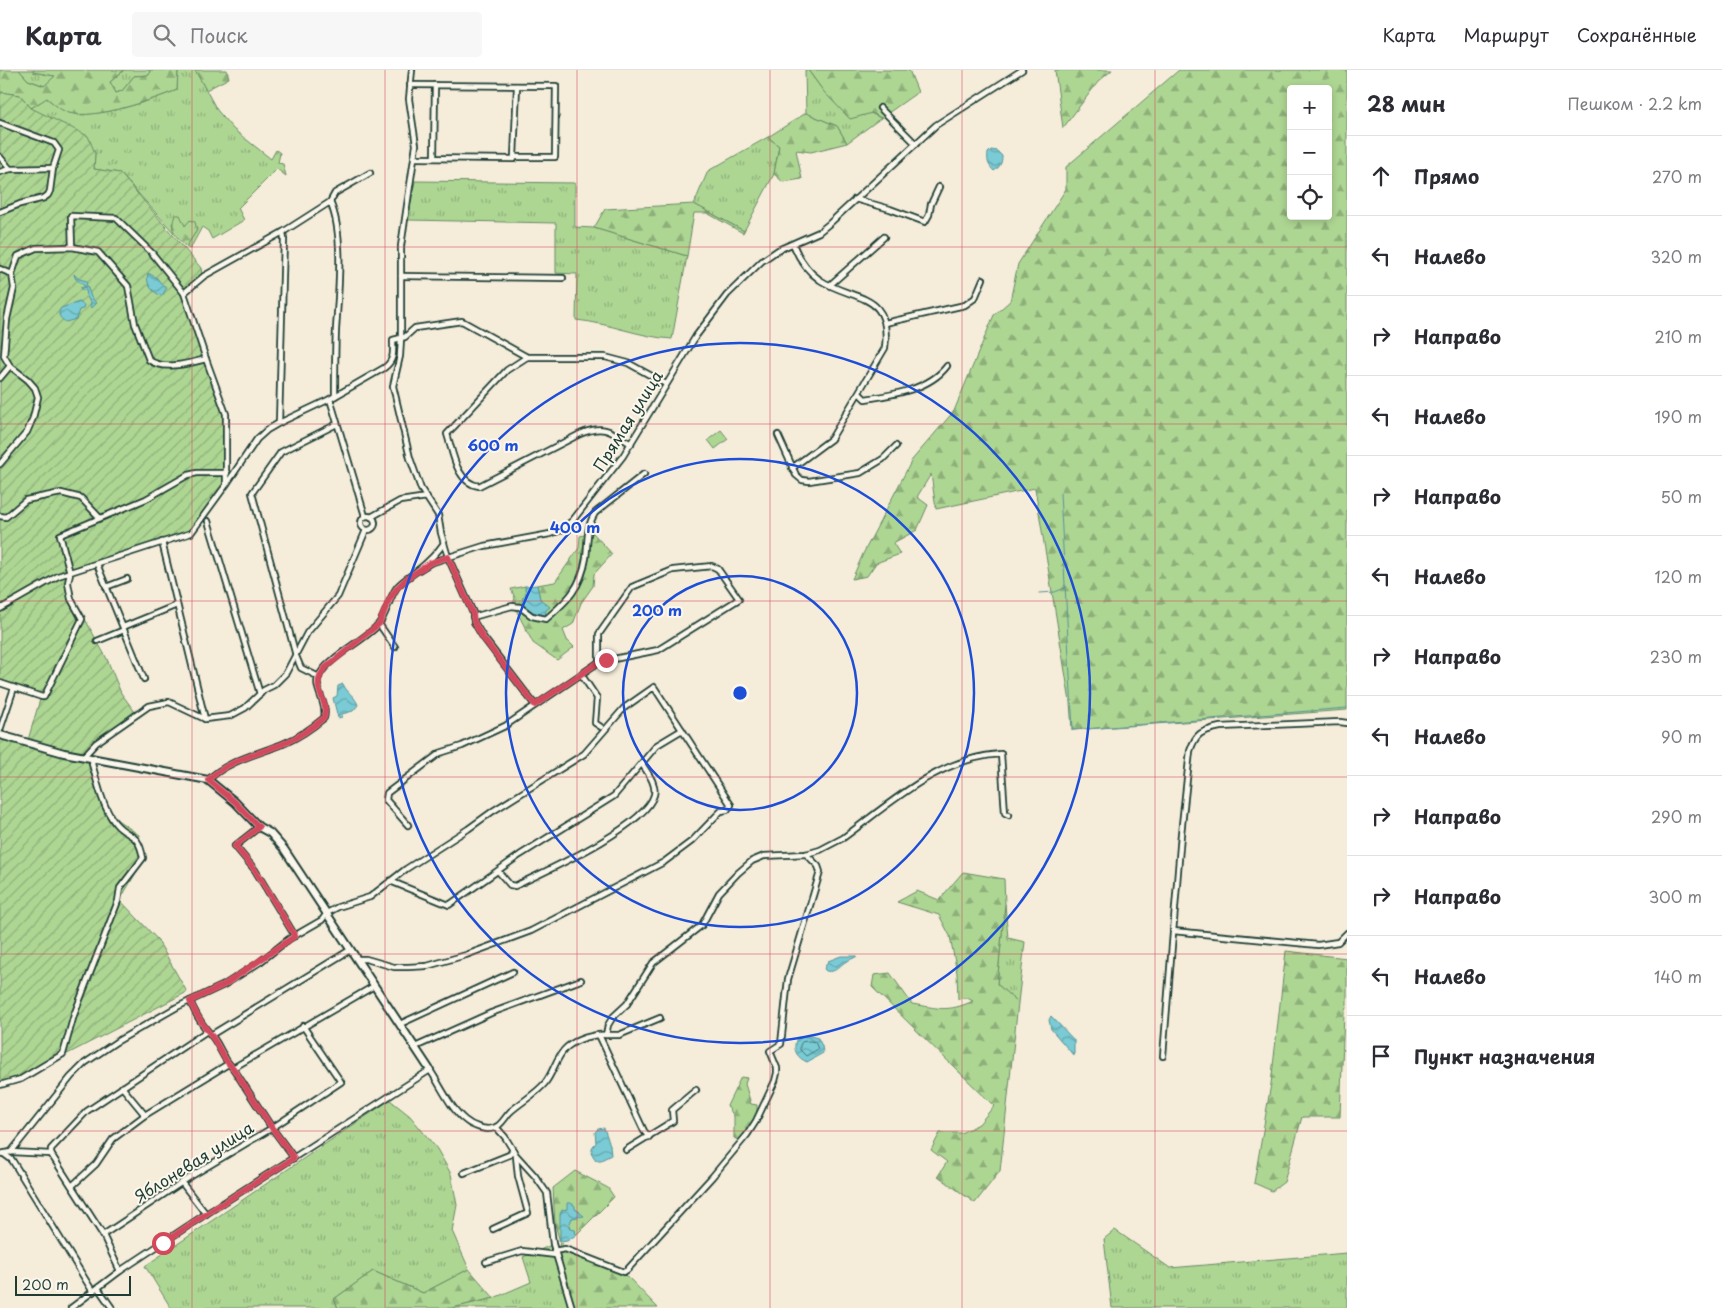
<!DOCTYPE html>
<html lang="ru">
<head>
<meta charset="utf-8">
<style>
  body { margin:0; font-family:"Playpen Sans",sans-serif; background:#f7f7f7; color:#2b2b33 }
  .controls { position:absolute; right:15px; top:15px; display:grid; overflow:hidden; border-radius:5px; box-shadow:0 2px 8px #0003 }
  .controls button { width:45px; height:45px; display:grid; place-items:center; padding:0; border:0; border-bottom:1px solid #e1e1e2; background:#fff; color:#2b2b33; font:25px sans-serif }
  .scale { position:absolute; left:15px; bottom:12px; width:116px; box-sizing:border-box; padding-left:5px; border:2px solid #1f3d34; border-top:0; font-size:14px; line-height:18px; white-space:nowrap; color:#1f3d34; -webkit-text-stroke:4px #fbf7ec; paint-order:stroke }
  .stop { position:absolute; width:15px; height:15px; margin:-11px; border:4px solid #d1495b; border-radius:50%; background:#fff }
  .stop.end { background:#d1495b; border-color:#fff; box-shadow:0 1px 5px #0008 }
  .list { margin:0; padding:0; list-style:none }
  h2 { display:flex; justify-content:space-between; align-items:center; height:65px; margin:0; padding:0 20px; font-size:21px }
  h2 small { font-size:16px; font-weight:400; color:#7c7c81 }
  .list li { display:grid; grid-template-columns:32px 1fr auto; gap:15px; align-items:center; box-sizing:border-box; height:80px; padding:0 20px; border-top:1px solid #e1e1e2 }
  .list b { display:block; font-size:19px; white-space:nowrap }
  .list em { font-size:16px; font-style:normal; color:#7c7c81 }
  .icon { flex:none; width:28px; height:28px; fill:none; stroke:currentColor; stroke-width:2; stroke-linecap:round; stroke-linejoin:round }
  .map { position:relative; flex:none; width:1347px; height:1238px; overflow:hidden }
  header { display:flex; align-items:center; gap:30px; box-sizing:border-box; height:70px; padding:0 25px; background:#fff; border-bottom:1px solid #e1e1e2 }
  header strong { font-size:24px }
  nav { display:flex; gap:28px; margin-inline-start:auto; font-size:18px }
  .search { width:350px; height:45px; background:#f7f7f7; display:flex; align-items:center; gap:12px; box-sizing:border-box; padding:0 18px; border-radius:5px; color:#7c7c81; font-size:19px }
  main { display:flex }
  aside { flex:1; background:#fff }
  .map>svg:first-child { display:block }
</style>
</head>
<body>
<header>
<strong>Карта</strong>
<div class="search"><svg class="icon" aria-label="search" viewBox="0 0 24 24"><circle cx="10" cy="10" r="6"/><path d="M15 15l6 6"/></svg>Поиск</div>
<nav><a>Карта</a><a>Маршрут</a><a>Сохранённые</a></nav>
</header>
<main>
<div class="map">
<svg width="1347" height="1238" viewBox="0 0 1347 1238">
  <defs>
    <pattern id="grass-tufts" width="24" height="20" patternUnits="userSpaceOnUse" patternTransform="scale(1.25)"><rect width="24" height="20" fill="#aed693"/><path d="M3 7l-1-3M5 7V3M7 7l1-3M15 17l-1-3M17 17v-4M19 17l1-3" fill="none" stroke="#8daf79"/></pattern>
    <pattern id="forest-firs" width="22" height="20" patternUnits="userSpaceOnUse" patternTransform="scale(1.25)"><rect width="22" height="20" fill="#aed693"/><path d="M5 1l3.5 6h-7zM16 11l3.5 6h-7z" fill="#8daf79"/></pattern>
    <pattern id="garden-furrows" width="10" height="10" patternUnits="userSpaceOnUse" patternTransform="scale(1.25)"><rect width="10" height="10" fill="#aed693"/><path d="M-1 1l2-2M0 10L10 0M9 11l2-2" fill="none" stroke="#8daf79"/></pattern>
    <pattern id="water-waves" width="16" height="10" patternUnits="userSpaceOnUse" patternTransform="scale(1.25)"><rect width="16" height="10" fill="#7acbd5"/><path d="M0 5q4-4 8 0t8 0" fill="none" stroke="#63a6ae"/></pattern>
  </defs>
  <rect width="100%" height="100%" fill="#f6ecda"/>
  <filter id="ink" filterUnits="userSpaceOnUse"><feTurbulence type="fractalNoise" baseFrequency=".02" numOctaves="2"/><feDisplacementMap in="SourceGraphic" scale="10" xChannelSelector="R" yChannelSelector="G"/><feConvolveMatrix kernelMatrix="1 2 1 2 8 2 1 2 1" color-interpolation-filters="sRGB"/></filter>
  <g filter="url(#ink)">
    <g fill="url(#grass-tufts)" stroke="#668a64">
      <polygon points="19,0 34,0 34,2 55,6 45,16 28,10"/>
      <polygon points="124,0 150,0 149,5 134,6 122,21 116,23 110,12"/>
      <path d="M178,0H195L217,40L233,59L271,89L276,80L280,83L278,93L283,94L286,106L277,99L238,138L244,150L212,169L208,161L202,157L190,179L186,177L197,160L172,153L174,163L120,103L94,99L95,83L31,38L46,28C53,33 62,41 70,43C97,49 150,31 177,20Z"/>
      <polygon points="805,0 808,0 824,22 881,48 847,73 837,56 806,43"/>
      <polygon points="768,67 779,76 774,104 744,161 694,134 708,101"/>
      <path d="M415,111L575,113V157L594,158L687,186L672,269C639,267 609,253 576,250L577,204L556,203V153L408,150Z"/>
      <path d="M525,516C527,527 522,533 523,543L513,534L515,528L511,519Z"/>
      <polygon points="1005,834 1008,868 1025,872 1018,933 997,914"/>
      <polygon points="390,1030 410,1046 437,1079 451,1104 457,1135 452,1161 469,1199 423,1223 373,1201 334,1229 338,1238 171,1238 145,1196"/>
      <polygon points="1115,1160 1170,1198 1347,1183 1347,1238 1112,1238 1104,1169"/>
      <polygon points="554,1174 570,1238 452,1238 494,1228 531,1212 523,1187"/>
    </g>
    <g fill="url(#forest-firs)" stroke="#668a64" fill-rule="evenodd">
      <path d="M0,0H19L28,10L44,16L55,6L33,2L34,0H124L110,12L116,23L122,21L134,6L149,5L150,0H178L177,20C152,30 95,50 69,43C61,41 53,33 47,28L31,38L20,25L0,22Z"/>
      <polygon points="195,0 227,0 229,8 206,20"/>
      <polygon points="808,0 909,0 918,22 881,48 872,43 850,49 824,22"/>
      <polygon points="1055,0 1112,0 1098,12 1063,58"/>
      <path d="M1179,0H1347V640L1072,660L1070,632L1035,418L936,439L931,404L917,427L928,435L917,460L893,473L900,484L876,493L867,506L852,509L863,484L912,390L954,341L994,245L1010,231L1018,194L1066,119V97ZM1291,19H1328V146H1291Z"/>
      <polygon points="806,43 837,56 847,73 811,82 796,80 802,109 783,112 774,104 779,76 768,67"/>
      <polygon points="694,134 744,161 743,163 707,143 694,143 687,186 594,158 605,139"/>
      <path d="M175,145H180L185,156L190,150L195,152L197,160L186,177C176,166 169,162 175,145Z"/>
      <polygon points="593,463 612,484 594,504 593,516 581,533 573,554 563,560 567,570 574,577 557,590 533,573 513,534 523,543 522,534 533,542 540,529 537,515 555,512 579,478 580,466"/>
      <path d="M963,802L1004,809L1005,834L997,914L1018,933L1000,1101L975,1133L938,1106L947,1092L931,1080L940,1063H961L979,1054L994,1036L872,917L874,905L890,903L912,934C938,938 947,943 973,931L967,928L958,929L957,903L950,866L939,845L897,832L917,821L939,830Z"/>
      <polygon points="1286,881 1347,888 1347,935 1344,943 1340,1047 1302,1047 1284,1112 1272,1121 1254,1113 1271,1014"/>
      <polygon points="741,1007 747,1008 745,1014 751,1034 757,1035 757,1046 740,1071 734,1068 734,1046 727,1036"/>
      <polygon points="575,1101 608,1118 614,1127 576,1165 575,1160 572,1160 569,1156 569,1151 580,1142 575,1139 567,1139 561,1157 560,1172 569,1182 621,1203 628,1207 658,1238 574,1238 558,1183 560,1172 555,1154 553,1118"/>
      <polygon points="469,1199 494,1228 452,1238 338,1238 334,1229 373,1201 423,1223"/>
    </g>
    <g fill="url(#garden-furrows)" stroke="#668a64">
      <polygon points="0,22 20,25 31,38 88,66 95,83 94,99 120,103 201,198 202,205 184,219 226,342 225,412 191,460 107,489 76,499 69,497 0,538"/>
      <polygon points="69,506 75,531 107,589 121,623 135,642 79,685 28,670 41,626 0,610 0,542 60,508"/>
      <polygon points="0,667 88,689 109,744 139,765 144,789 120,830 157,869 187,922 21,1008 0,1014"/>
    </g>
    <polygon fill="#aed693" stroke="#668a64" points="721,360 728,369 715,379 708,370"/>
    <g fill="url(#water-waves)" stroke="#569295">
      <path d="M991,80L997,81L1002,86C1002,93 1000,97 994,101C988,95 987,91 988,83Z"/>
      <path d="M148,203L157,208L163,216L167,217L162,226C152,222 145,214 148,203Z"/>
      <polygon points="74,204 79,209 87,211 86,213 91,227 96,233 91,238 90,236 91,234 87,227 86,220 82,220 80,218 86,217 75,208"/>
      <path d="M79,232L84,235L83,239L79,240L76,249L66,252C59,248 57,244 61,238Z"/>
      <polygon points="537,515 540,529 550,537 546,540 545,546 533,542 522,534 523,527 526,525 525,516"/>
      <path d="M343,614C347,623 355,626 358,635L353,641L342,644V647L338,648L333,628L337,626L338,616Z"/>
      <path d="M841,886H857C853,889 848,890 845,892C838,897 836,903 826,901L824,899L828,891Z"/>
      <polygon points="1051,946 1074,970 1074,986 1051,959 1049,950"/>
      <path d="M810,966L818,968L822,976L823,983L807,992C796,987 792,979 797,968Z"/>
      <polygon points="604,1058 610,1075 611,1085 601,1090 596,1090 591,1083 593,1076 596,1073 595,1062 598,1059"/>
      <polygon points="567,1133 571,1133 575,1136 575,1139 584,1146 572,1148 569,1156 570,1159 575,1160 576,1165 567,1171 560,1172 560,1144 562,1140 567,1139"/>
    </g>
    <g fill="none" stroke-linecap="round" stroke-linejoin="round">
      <polygon stroke="#437674" stroke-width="1" points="810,971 815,972 818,979 806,986 800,980 800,975 802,972"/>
      <g stroke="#569295" stroke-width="1">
        <polyline points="1060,423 1073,660 1347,638"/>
        <polyline points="1039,523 1055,522 1067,517"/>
      </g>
      <g stroke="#1f3d34" stroke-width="8">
        <g id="street">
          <polyline points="412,0 409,29 416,75 401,176 401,268 400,286 393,316 410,388 421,419 438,445 441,463 448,487 473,543 474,552 483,567 535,635"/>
          <polyline points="410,15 556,16 555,87 514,87 514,89 415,88"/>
          <polyline points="880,38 916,74"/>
          <polyline points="0,53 54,73 59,80 53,98 50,121 48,125 44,128 20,134 0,142"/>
          <polyline points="0,87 10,99"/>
          <polyline points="514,87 517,16"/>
          <polyline points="434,88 435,15"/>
          <polyline points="0,102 10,99 53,98"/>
          <polyline points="855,129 890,139 925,152 929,145 931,134 939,117"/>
          <path d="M330,132C345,164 338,224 336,260C335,282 335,304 335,326"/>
          <polyline points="72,177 71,146 116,148 152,183 184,223 206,289 226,344 226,413"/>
          <polyline points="0,199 12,204"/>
          <polyline points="401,206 563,208"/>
          <polyline points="830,215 884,167"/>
          <polyline points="184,223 204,206 283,162 330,132 335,123 370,103"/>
          <polyline points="885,253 965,235 975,228 983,209"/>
          <path d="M527,287L507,300L447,364C453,382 456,413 479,416L580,364C604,354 611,361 631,374"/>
          <polyline points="0,308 10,296"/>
          <path d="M859,323L865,329C892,325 929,320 947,296"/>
          <polyline points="330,329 365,446"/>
          <polyline points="279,353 284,169 283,162"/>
          <polyline points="778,365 796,405 802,410 809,411 860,403 883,389 896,376"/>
          <path d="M0,394L27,362L33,348L38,327L35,318L28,310L10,296L4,286L7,249L14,218L12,204L18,186L36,178L72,177L98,182L128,216L135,254L149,290C164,301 190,293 206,289"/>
          <path d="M792,398L831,369L885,278C892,221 854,232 820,210C807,201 799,189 793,174"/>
          <circle cx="368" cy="453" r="7"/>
          <polyline points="0,446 6,447 26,430 61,423 81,428 100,448"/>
          <polyline points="371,447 400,431 427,427"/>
          <polyline points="208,451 260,624"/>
          <polyline points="162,472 205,649"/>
          <polyline points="97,494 144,609"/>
          <polyline points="417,501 430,493 484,476 550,464 561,460 573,450 623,386 696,266 727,225 762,191 778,180 819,162 830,153 936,55 1022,0"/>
          <polyline points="106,517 127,509"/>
          <path d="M0,539L58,506L191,463L226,415L257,369L267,360L279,353L330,329L384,298C395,290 393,282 393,270L405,267L415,258L462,251L527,287H605L628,293L666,314"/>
          <path d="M473,547L512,536L520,537L532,546L546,549C568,530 581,518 586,488C588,473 586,457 595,443L644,404"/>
          <polyline points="379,554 395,577"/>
          <polyline points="123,557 177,535"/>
          <polyline points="97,571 124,560"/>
          <polyline points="581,604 597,628 595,653 601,657"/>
          <polyline points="319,607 301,598 296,586 252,423 281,382 337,354"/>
          <polyline points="0,613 42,627 44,627 82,549 71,529 68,513 70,503 60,465 146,429 188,405 197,403 227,403"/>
          <polyline points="0,660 14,618"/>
          <polyline points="84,686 96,673 149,636 169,632 205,649 230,646 245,638 264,620 274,615 286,603 307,563 338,526 366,460"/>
          <path d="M208,710C228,690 259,684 285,673C299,667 312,658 324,648C328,634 314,619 318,608C326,588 364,571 378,555C386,546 389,528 397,517C403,510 411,506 418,500C428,492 437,483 444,473"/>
          <polyline points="408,755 386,730 387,723 440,683 462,676 505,656 599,592 658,580 739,529 718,499 712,496 673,500 632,517 599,564 599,592"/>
          <polyline points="259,757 235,776 255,800 295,866"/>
          <path d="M498,801L510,815L515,816C546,801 645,757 654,725C657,714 647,702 642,694"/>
          <polyline points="390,811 449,835 520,785 614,726 657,675 682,660"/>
          <polyline points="1173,861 1318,875 1338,872 1347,863"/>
          <path d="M190,931C195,943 202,955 211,965C220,975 223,990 233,998L272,1058L294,1088"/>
          <polyline points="400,954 513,902"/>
          <polyline points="211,965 350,880"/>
          <polyline points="599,965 644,1061 649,1067"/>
          <polyline points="606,965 619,965 660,948"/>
          <polyline points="415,977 491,943 581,910"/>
          <path d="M1163,986L1181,764L1190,681C1196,663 1201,661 1220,657L1340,652L1347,653"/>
          <polyline points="233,998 374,916"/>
          <path d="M0,1015L21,1009L63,984L74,945L118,831L120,818L143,788C138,760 128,769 115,753C102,736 98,714 92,694L93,688"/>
          <polyline points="122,1017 145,1045"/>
          <polyline points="496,1057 505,1067 516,1085 535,1106 547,1123 553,1174 572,1238"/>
          <polyline points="626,1080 673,1051 672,1040 696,1020"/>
          <polyline points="11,1082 71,1007 85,993 116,972 177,937 224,915 260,892 289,869 322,850 327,843 338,837 370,827 406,799 468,759 493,741 584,684 624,638 654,617 731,735 727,740 721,741 717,745 692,771 664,792 531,861 466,885 427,896 408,897 394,897 366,889 357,889"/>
          <polyline points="0,1084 11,1082 51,1084 103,1165 120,1201"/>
          <polyline points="4,1084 12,1090 93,1222"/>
          <polyline points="51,1084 51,1079 87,1041 207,961"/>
          <polyline points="464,1103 509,1085 513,1080"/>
          <polyline points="182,1113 206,1144"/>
          <polyline points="72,1116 96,1094 113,1069 145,1045 228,994"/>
          <polyline points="493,1159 528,1143 518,1106 516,1086"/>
          <polyline points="103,1165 193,1105 272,1058 341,1012 303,956"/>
          <polyline points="554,1181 565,1179 624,1202 627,1200 712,1107 747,1065 756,1051 775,1011 777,1003 777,998 770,981 781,974 788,909 820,802 818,796 806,784"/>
          <polyline points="486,1192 522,1181 556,1185"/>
          <polyline points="98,1218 112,1238"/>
          <path d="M71,1238L120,1201L206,1144L430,1000C441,1016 450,1038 465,1050C472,1056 485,1061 494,1058C501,1056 505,1047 510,1042C521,1032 536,1024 545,1013C554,1002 556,986 567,977C577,969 593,964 606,965L608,955L613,947L627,934L653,893L702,855L719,823L738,803L752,791L764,786L806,784L820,780L843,768C891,733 938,688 1001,684L1005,743L1009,745"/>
        </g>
      </g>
      <g stroke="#1f3d34" stroke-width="10">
        <polyline id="secondary" points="0,665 64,683 208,710 235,732 259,757 270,763 284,779 430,1000"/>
      </g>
      <use href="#street" stroke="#fbf7ec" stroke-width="4.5"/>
      <use href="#secondary" stroke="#fbf7ec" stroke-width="6"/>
    </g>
  </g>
  <g fill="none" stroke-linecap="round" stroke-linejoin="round" filter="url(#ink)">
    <path stroke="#d1495b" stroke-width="6" d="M163,1173L206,1144L294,1088L272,1058L233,998C223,990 219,976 211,965C203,955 195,943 190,931L224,915L295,866L255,800L235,776L259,757L235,732L208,710C228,690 259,684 285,673C299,667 312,658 324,648C330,626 308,621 325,598L379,554L389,530L397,518L406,509L430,493L448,487L473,544L474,552L483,568L535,635L599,592L606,590"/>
  </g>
  <path fill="none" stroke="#d1495b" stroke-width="1" stroke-opacity="0.55" d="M192,0V1238M385,0V1238M577,0V1238M770,0V1238M962,0V1238M1155,0V1238M0,177H1347M0,354H1347M0,531H1347M0,707H1347M0,884H1347M0,1061H1347"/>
  <g fill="none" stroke="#1d4ed8" stroke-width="2.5">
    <circle cx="740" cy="623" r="117"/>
    <circle cx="740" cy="623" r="234"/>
    <circle cx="740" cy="623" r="350"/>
  </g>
  <g text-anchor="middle" stroke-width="4" stroke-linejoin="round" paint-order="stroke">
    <g font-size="16" fill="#1f3d34" stroke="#fbf7ec">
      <text transform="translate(628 351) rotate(-58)" y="6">Прямая улица</text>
      <text transform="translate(194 1092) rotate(-32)" y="6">Яблоневая улица</text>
    </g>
  </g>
  <circle cx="740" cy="623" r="8" fill="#1d4ed8" stroke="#fbf7ec" stroke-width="2.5"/>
  <g font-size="15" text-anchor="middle" font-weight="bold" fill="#1d4ed8" stroke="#fbf7ec" stroke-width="4" stroke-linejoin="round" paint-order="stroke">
    <text x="493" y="381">600 m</text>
    <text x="575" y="463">400 m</text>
    <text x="657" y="546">200 m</text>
  </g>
</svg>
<div class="controls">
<button>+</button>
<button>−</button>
<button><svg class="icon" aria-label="locate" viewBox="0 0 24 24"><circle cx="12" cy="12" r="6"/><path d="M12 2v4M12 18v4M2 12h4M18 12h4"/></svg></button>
</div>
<div class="scale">200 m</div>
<div class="stop" style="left:163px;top:1173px"></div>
<div class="stop end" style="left:606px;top:590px"></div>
</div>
<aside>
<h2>28 мин<small>Пешком · 2.2 km</small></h2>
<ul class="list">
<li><svg class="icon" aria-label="ahead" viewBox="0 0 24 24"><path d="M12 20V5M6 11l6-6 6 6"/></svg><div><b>Прямо</b></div><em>270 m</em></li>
<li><svg class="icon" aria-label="left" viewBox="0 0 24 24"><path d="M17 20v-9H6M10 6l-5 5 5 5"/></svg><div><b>Налево</b></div><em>320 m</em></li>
<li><svg class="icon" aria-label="right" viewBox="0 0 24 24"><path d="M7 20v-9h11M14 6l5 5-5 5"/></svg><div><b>Направо</b></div><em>210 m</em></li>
<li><svg class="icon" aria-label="left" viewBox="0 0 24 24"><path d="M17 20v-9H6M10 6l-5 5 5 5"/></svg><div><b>Налево</b></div><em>190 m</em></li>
<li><svg class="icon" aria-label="right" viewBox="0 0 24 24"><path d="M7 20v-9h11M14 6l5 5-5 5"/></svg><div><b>Направо</b></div><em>50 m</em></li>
<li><svg class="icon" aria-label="left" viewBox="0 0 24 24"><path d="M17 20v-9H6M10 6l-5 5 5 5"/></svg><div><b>Налево</b></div><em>120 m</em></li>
<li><svg class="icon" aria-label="right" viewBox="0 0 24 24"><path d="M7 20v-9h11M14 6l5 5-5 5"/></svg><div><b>Направо</b></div><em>230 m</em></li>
<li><svg class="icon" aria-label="left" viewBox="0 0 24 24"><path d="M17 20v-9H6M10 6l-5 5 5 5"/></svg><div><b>Налево</b></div><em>90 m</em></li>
<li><svg class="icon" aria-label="right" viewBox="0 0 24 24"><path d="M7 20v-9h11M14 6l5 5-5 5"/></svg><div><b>Направо</b></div><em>290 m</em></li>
<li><svg class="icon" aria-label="right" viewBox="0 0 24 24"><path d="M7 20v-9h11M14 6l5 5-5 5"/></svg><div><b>Направо</b></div><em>300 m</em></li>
<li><svg class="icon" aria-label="left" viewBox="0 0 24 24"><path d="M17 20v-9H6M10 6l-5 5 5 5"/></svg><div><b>Налево</b></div><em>140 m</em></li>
<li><svg class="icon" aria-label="arrive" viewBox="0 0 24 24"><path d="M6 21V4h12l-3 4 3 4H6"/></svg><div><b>Пункт назначения</b></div></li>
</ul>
</aside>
</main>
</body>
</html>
